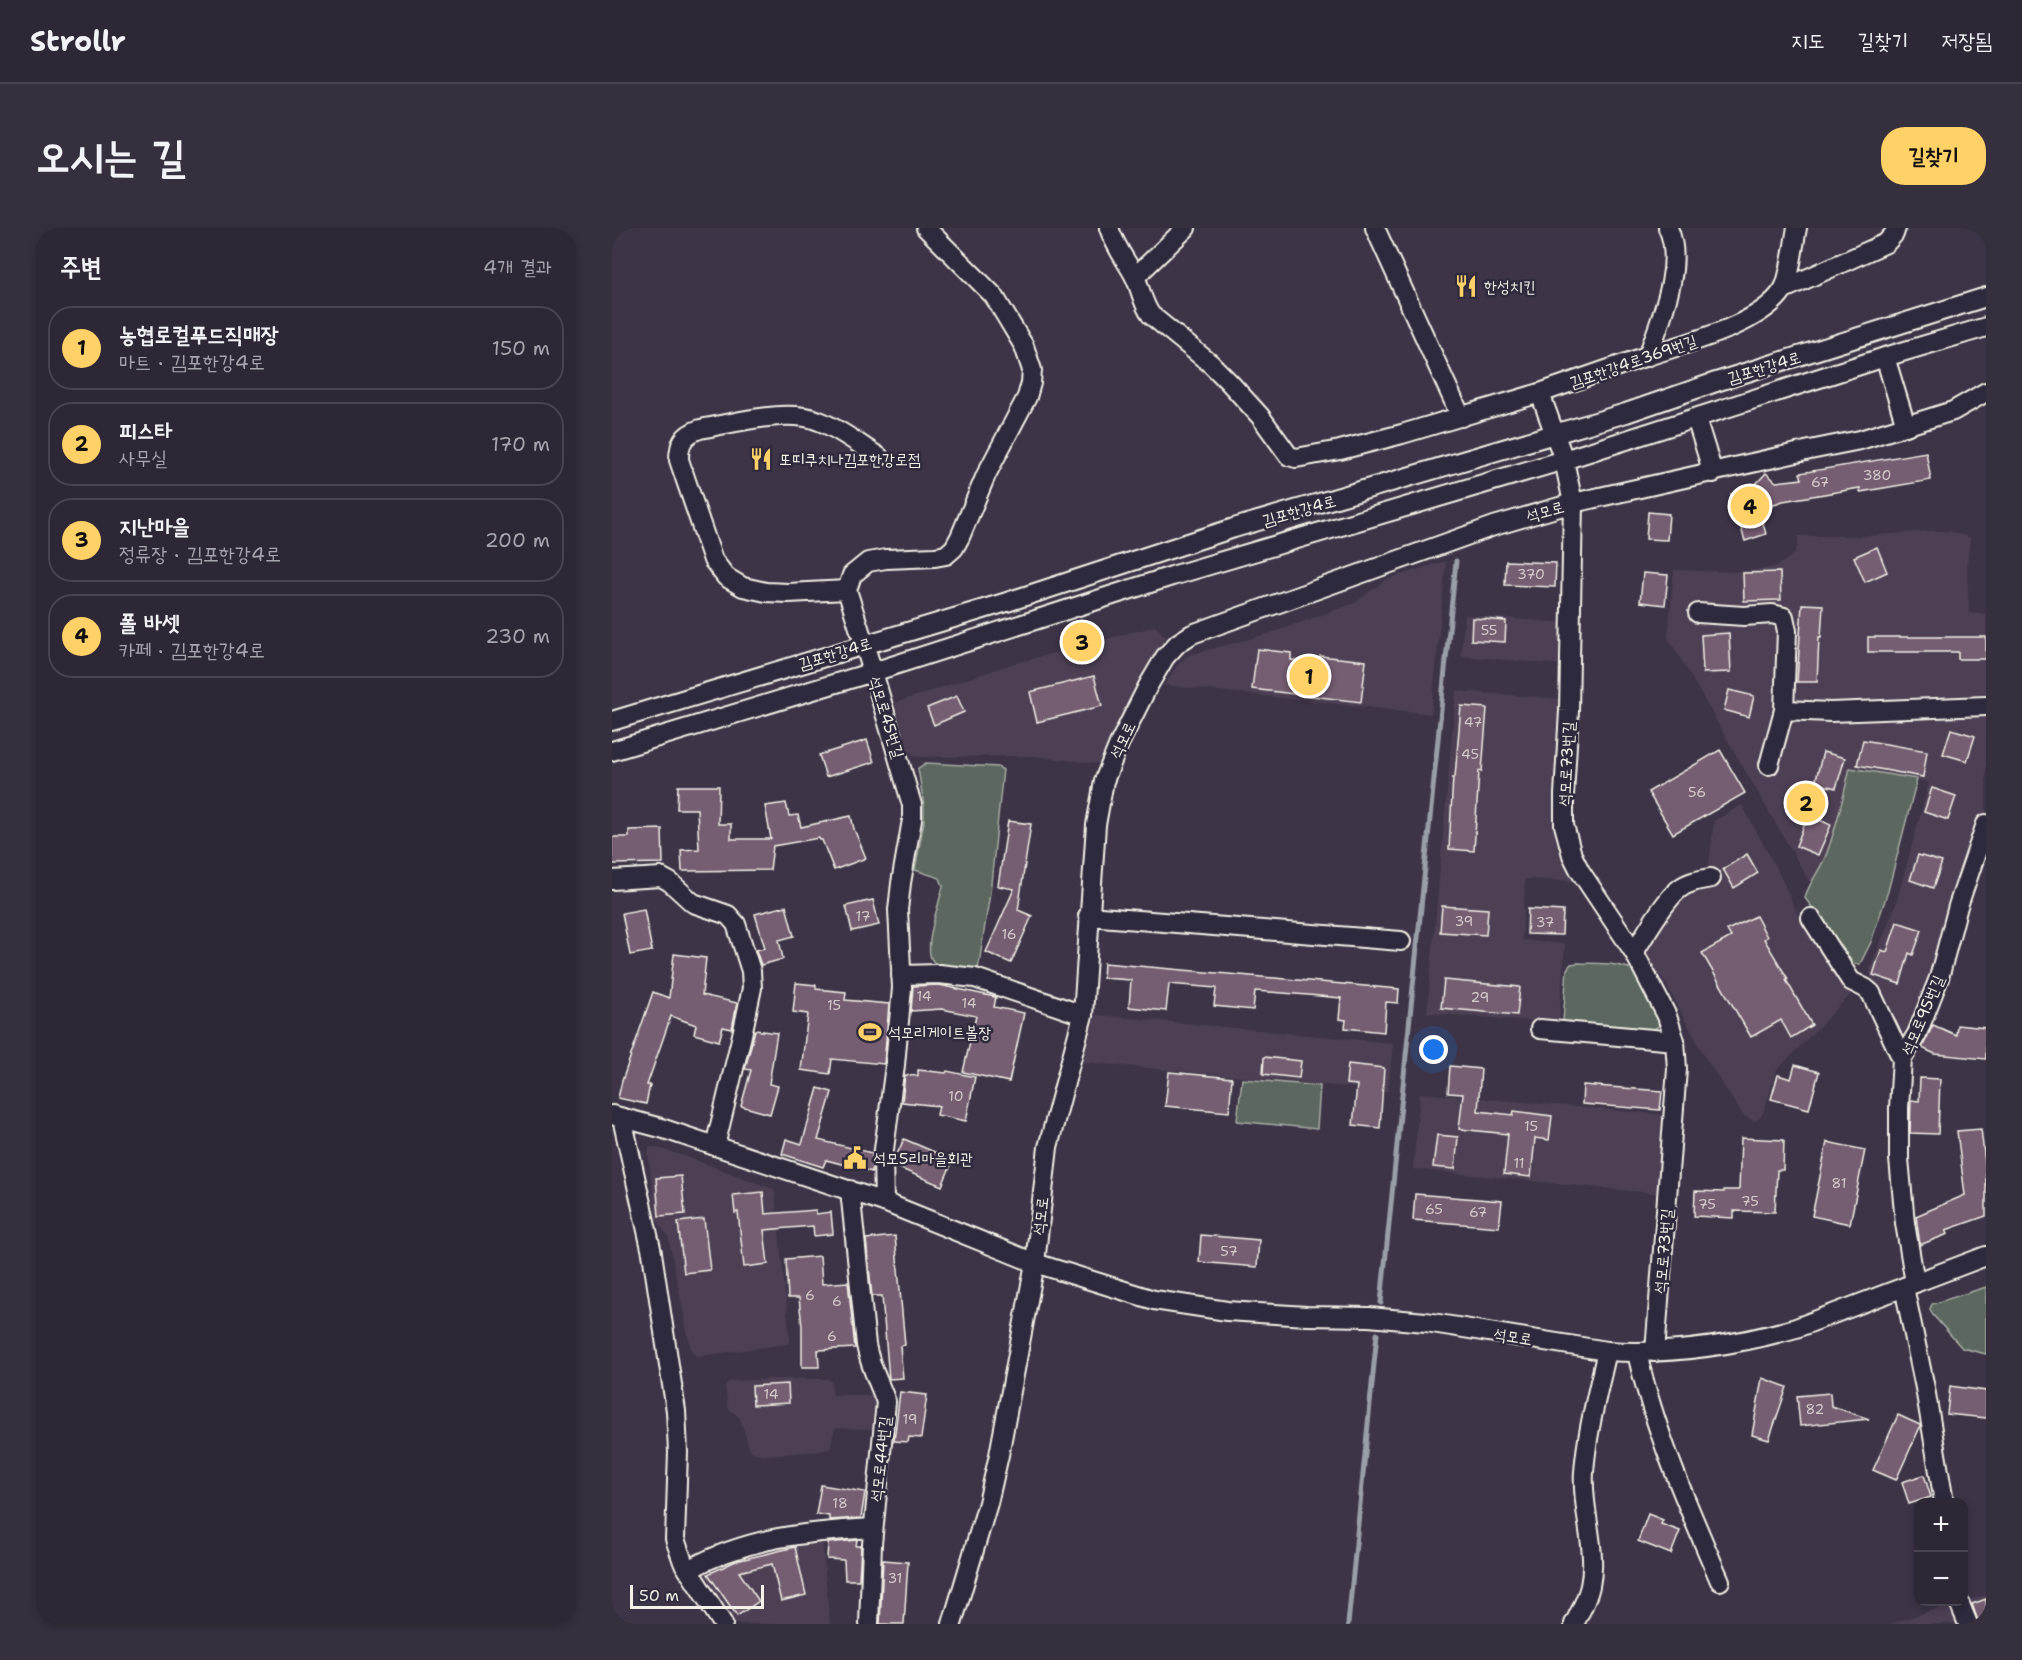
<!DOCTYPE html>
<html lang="ko">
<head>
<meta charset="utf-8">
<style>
  body { margin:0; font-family:"Shantell Sans","Poor Story",sans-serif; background:#362f3e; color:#f1f3f6 }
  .controls { position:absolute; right:18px; bottom:18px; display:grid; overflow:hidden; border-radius:12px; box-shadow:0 3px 9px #0003 }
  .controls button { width:54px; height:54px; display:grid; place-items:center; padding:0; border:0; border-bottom:2px solid #494451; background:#2e2736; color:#f1f3f6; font:30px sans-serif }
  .scale { position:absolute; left:18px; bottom:15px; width:134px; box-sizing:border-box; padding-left:6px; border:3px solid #f4f1e8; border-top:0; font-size:16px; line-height:21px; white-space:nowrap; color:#f4f1e8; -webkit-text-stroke:4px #2f2a3d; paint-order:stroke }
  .you { position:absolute; left:822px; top:822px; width:21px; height:21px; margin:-15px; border:4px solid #fff; border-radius:50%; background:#1a73e8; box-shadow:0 0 0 9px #1a73e833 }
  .badge { display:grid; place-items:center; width:39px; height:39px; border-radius:50%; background:#ffd166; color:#111; font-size:20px; font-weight:700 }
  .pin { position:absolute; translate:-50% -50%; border:3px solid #fff; box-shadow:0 2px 6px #0006 }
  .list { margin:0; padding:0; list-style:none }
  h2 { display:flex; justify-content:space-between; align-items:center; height:78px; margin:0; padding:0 24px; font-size:26px }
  h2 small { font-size:20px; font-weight:400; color:#a7a5ad }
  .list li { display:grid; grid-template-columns:39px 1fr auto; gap:18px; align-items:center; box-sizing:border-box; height:84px; margin:0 12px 12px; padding:0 12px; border:2px solid #494451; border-radius:24px }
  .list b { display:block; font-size:22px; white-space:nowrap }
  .list p { margin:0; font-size:20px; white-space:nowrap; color:#a7a5ad }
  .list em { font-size:20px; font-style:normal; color:#a7a5ad }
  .map { position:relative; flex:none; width:1374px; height:1396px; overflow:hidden; border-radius:24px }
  header { display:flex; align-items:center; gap:36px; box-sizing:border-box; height:84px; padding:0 30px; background:#2e2736; border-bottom:2px solid #494451 }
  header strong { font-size:28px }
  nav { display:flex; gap:33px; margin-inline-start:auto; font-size:21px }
  .intro { display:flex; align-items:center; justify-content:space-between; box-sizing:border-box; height:144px; padding:0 36px }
  h1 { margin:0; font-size:42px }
  .button { padding:15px 27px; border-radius:24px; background:#ffd166; color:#111; font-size:21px; font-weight:700 }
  main { display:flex; gap:36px; padding:0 36px }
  aside { flex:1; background:#2e2736; border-radius:24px; box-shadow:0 3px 9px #0003 }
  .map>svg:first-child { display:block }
</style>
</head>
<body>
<header>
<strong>Strollr</strong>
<nav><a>지도</a><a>길찾기</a><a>저장됨</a></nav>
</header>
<div class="intro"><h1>오시는 길</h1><a class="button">길찾기</a></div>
<main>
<aside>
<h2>주변<small>4개 결과</small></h2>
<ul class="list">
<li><span class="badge">1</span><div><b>농협로컬푸드직매장</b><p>마트 · 김포한강4로</p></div><em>150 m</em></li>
<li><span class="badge">2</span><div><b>피스타</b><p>사무실</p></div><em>170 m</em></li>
<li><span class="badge">3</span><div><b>지난마을</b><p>정류장 · 김포한강4로</p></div><em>200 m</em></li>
<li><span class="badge">4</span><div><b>폴 바셋</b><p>카페 · 김포한강4로</p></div><em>230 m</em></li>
</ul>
</aside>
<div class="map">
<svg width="1374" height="1396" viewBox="0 0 1374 1396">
  <rect width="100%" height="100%" fill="#3d3448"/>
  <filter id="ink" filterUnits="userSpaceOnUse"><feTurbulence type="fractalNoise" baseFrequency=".0167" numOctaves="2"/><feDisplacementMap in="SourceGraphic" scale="12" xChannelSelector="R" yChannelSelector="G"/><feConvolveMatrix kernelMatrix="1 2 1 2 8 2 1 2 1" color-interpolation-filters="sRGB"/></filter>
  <g filter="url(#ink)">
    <g fill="#4e4055">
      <polygon points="1320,303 1337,303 1358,310 1355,337 1357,385 1374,386 1374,617 1299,826 1258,748 1258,741 1284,676 1317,554 1238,540 1223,599 1214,628 1206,647 1201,653 1197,653 1056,409 1062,342 1120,344 1152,341 1166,338 1182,326 1186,318 1186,308 1252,308"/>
      <polygon points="834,333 819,486 552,457 568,434 577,427 656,406 743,375 775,351"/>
      <polygon points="853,387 953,395 953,437 849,428"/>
      <polygon points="543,398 554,409 488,536 422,528 306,529 300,526 295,520 283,475 400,436"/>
      <polygon points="844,463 951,471 943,602 944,614 964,653 913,651 910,712 953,716 947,795 815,785"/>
      <polygon points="1130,577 1168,647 1183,681 1206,721 1239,766 1165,842 1151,885 1147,891 1142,893 1131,887 1097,836 1050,749 1031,733 1019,713 1063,658 1079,644 1084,647 1094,645 1097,637 1102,593"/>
      <polygon points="476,786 781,815 776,863 472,834"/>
      <polygon points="808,865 1055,887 1049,966 801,941"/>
      <polygon points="38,919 43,919 75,929 161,961 163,965 178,1113 175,1116 86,1128 82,1126 79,1122 56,1008 44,992 36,924"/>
      <polygon points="160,1151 216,1151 219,1153 221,1167 264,1167 266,1169 263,1201 224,1200 222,1203 218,1220 209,1223 152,1227 143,1225 138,1222 128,1190 116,1180 113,1158 116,1154 122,1153"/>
      <polygon points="210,1312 218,1396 118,1396 86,1343 129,1323"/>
      <polygon points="1374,1367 1374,1396 1277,1396 1315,1384"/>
    </g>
    <g fill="#5b685e" stroke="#a8aca3" stroke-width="1.5">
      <path d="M314,535L386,539L391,542L378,665L366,742C354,741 334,742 323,735C308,726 328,674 331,658L328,650L303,642L312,593V578L306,540Z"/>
      <path d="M1238,540L1305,551L1276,663L1259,714L1248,736H1244L1239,732L1193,670C1194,660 1210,639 1214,627C1225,599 1231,569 1238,540Z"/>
      <path d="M966,735C985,736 1007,734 1024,743L1047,791V797L1044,800L1036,802L956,796L951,793L955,741L959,736Z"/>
      <polygon points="630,851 708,858 705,901 625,893"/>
      <polygon points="1374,1059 1374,1126 1350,1120 1321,1087 1318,1081 1320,1076"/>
    </g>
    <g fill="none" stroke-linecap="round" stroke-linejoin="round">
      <g stroke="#999ea8" stroke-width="5">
        <polyline points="769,1075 844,333"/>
        <polyline points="736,1396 765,1106"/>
      </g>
    </g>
    <g fill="#745d72" stroke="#f4f1e8" stroke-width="1.5">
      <polygon points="1314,224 1319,252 1248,264 1248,260 1171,273 1147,281 1154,306 1133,313 1119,266 1141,259 1154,245 1164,254 1190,251 1188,245"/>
      <polygon points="1036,284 1057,286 1055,312 1034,311"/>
      <polygon points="1265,319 1275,344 1253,354 1242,329"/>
      <polygon points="894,333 944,335 943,359 893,357"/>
      <polygon points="1168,344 1169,372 1132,373 1131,345"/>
      <polygon points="1031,345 1056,347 1053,377 1028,374"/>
      <polygon points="1190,376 1211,377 1209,409 1207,409 1205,454 1185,454"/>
      <polygon points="860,390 894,393 893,414 859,412"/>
      <polygon points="1117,405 1119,444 1091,445 1089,407"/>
      <polygon points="1256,409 1374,409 1374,431 1346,431 1346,424 1256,424"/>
      <polygon points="645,421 679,425 679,432 708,435 708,428 754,433 749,474 640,461"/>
      <polygon points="482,448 490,478 425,494 418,464"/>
      <polygon points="1117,462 1142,468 1137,489 1112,482"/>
      <polygon points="345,468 352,484 322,497 315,480"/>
      <polygon points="849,478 875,480 870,543 867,543 862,623 837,621 841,549 843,549"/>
      <polygon points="1339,501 1363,508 1355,533 1331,526"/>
      <polygon points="255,512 262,534 214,549 207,527"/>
      <polygon points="1251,512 1315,523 1311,549 1245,537"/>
      <polygon points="1108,522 1133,565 1061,606 1036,564"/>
      <polygon points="1211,524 1233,530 1224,560 1203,555"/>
      <polygon points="66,558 107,558 106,596 119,596 119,611 159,611 153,578 174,575 177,588 186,587 189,599 239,588 242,601 254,630 222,642 210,612 208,612 207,610 161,618 158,642 70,643 69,622 87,621 85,581 65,581"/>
      <polygon points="1320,560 1344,568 1336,592 1312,584"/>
      <polygon points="1196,587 1219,597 1206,627 1184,618"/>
      <polygon points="396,593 419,596 406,682 420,688 399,735 374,724 402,661 386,658"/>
      <polygon points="50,601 51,635 0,636 0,609 17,609 17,602"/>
      <polygon points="1135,626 1146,645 1122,660 1111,641"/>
      <polygon points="1306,627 1330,634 1321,660 1298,652"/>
      <polygon points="261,672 267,697 240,703 234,678"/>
      <polygon points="174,678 182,708 167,712 171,731 149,737 144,722 153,720 143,686"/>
      <polygon points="830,678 876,681 874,707 828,704"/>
      <polygon points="32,681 40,723 18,727 10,685"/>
      <polygon points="916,681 951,683 950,707 915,706"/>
      <polygon points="1144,688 1155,709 1152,711 1176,751 1174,752 1200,797 1179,810 1169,792 1139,809 1090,725 1119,709 1115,702"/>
      <polygon points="1285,694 1310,702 1301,727 1297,725 1288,756 1261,747 1269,722 1275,724"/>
      <polygon points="62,726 94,730 90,767 125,775 120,801 111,799 107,813 82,806 84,797 59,788 35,857 38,857 34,876 6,870 10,853 41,764 57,770"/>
      <polygon points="492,735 787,761 786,775 774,774 772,804 733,800 734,792 727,791 729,770 696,767 643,763 641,782 602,778 604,760 557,756 554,783 517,779 519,752 491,750"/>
      <polygon points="832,752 908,759 905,787 829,780"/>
      <polygon points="184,755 204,757 204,761 234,764 233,772 277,776 272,836 220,831 218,846 189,842 196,786 181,784"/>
      <polygon points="327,757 383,769 384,769 382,779 412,785 397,854 351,844 364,788 330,781 299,783 301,758"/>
      <polygon points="1321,797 1344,807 1345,797 1374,800 1374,831 1323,826 1310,820"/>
      <polygon points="143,802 165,805 157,856 166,858 158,886 129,878 139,842 133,841"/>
      <polygon points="652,829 689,833 687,850 651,846"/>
      <polygon points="736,836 772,840 768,900 741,897 745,857 734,856"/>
      <polygon points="1183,837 1207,844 1197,881 1159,871 1166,847 1179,851"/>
      <polygon points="838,838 869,841 866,883 901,887 902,883 940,888 937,912 923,910 919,949 892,946 896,906 847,901 851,866 836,865"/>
      <polygon points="306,842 334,845 335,843 363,849 354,893 325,887 327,878 290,874 293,847 306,848"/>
      <polygon points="557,844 620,850 617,884 553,878"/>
      <polygon points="1308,850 1328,851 1326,906 1298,905 1299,872 1307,873"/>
      <polygon points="971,857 1050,863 1048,882 970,876"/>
      <polygon points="206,860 220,864 206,912 260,925 260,944 214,932 211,939 170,926 174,911 190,916"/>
      <polygon points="1369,901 1374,943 1374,988 1334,1002 1336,1006 1308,1017 1304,988 1353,967 1345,903"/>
      <polygon points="825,907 846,909 843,941 821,939"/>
      <polygon points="1129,910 1172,912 1171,942 1165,942 1163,984 1122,983 1122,990 1082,988 1083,963 1112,964 1112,962 1127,962"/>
      <polygon points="292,911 341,932 330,958 282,938 282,933"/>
      <polygon points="1215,914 1253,922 1238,996 1200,988"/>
      <polygon points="69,948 73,986 47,988 44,950"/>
      <polygon points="151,964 153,986 204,982 204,986 219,984 221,1006 202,1008 201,998 152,1002 156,1036 132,1039 126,984 123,985 121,967"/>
      <polygon points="803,966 890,973 887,999 801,992"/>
      <polygon points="92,991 98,1042 72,1045 66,994"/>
      <polygon points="589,1007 647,1012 645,1039 587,1034"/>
      <polygon points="283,1008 293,1117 288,1118 291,1150 277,1151 270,1068 260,1068 254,1011"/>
      <polygon points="208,1028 210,1056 236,1054 243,1120 206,1122 207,1139 190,1139 190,1099 187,1070 176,1070 174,1031"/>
      <polygon points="1150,1150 1175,1159 1157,1212 1140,1207"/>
      <polygon points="176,1156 177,1175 141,1177 140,1158"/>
      <polygon points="1338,1158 1374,1163 1374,1190 1335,1186"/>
      <polygon points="288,1164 315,1167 309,1210 297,1209 296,1214 282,1213"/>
      <polygon points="1218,1165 1219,1178 1257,1191 1188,1198 1185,1168"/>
      <polygon points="1286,1187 1308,1197 1308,1199 1284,1252 1261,1242"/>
      <polygon points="1312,1247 1319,1269 1297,1276 1290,1254"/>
      <polygon points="209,1257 253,1264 249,1290 217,1292 217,1288 204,1286"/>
      <polygon points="1036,1286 1051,1292 1049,1296 1068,1303 1059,1326 1026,1313"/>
      <polygon points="245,1312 244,1318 249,1318 247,1352 233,1352 232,1332 215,1331 216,1315"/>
      <polygon points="183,1319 194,1367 169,1373 160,1336 127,1344 147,1373 125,1388 96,1346 124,1333"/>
      <polygon points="271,1332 296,1334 292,1396 268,1396"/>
      <polygon points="1374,1371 1374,1396 1367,1396 1360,1376"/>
    </g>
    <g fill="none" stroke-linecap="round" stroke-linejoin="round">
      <g stroke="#f4f1e8" stroke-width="22">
        <g id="minor">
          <path d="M497,0C503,18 513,31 522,47C529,60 530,75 539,87L599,136L617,154L648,188L677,228L684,230L728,222L790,206L928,165"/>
          <polyline points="763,0 849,189"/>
          <polyline points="523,49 574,0"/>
          <polyline points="1172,61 1274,15 1282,6 1284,0"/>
          <path d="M1036,128C1048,92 1073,37 1056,0"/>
          <polyline points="1273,129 1294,198"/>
          <polyline points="1084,190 1101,245"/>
          <path d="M235,362L176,365L154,364L131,359L114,349L101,332L67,232C67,215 71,207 88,201C121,195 176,180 207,193C228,201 248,217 267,229"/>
          <polyline points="1086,385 1132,388 1160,386 1172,389 1175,403 1172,482"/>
          <polyline points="0,493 395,374 622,300 1014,185 1104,154 1374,69"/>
          <polyline points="0,523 261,444 560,348 952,232 1273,129 1374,99"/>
          <polyline points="1157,537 1172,482 1219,484 1374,478"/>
          <polyline points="0,652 49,649 58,654 81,675 116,687 124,696 139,743 140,760 130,807 103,918"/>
          <polyline points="476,688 789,713"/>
          <polyline points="1199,690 1239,753 1253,760 1259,765 1290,831"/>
          <path d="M1022,724C1034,706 1051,674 1067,661C1076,654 1087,652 1099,650"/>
          <polyline points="289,747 327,746 363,750 471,787"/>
          <polyline points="928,801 1063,813"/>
          <path d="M0,887L49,900L272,974L423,1035L542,1072L615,1083L695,1088L757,1089L814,1094L995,1123C1060,1127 1121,1118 1184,1100L1374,1028"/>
          <polyline points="10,890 40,1025 64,1183 66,1224 63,1311 71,1334 111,1396"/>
          <path d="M238,962L254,1117C258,1139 267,1154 274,1174L260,1316L257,1396"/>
          <polyline points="272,974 271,929 283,837 290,760 286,682 289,655 300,592 300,577 261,444 235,362 240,347 256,334 274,331 323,329 334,327 342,320 348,309 374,247 415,169 419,155 420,142 412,118 382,68 314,0"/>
          <polyline points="1303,1055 1293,995 1287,931 1287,880 1290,831 1305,806 1327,750 1346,678 1374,596"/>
          <polyline points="1292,1059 1313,1160 1332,1274"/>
          <path d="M1043,1124L1065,841L1063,813L1055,788L1022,724L968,643L960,627L952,597V567L957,483L961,275L952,232L928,165C963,153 997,141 1032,129C1071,116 1148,98 1171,62C1178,51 1182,14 1185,0"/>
          <path d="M1025,1125C1043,1204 1076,1279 1108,1353"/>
          <path d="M76,1342C135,1309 195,1304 261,1300"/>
          <polyline points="1347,1374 1356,1396"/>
          <polyline points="340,1396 376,1275 387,1227 423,1035 436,919 471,787 484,597 492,553 507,516 536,458 553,429 566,415 580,406 882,298 961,275 1198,222 1248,212 1341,183 1374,164"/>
          <path d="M962,1396C968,1384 975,1372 978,1358C986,1321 969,1282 972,1244C975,1203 986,1163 995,1123"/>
        </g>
      </g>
      <use href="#minor" stroke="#2f2a3d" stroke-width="18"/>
    </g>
  </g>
  <defs>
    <g id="restaurant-bare" transform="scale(1.8)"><path d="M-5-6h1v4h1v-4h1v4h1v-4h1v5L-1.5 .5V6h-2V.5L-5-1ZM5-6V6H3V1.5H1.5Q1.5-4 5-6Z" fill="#ffd166" stroke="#2f2a3d" stroke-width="2.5" paint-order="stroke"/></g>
    <g id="stadium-bare" transform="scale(1.8)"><path d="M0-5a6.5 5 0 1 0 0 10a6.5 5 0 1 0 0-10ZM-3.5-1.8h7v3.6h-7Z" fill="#ffd166" stroke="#2f2a3d" stroke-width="2.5" paint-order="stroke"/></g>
    <g id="civic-bare" transform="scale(1.8)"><path d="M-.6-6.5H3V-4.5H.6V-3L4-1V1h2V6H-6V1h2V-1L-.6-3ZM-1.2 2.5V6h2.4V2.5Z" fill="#ffd166" stroke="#2f2a3d" stroke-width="2.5" paint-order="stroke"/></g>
  </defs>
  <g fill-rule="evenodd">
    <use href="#restaurant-bare" x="854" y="58"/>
    <use href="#restaurant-bare" x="149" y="231"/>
    <use href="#stadium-bare" x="258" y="804"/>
    <use href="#civic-bare" x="243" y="930"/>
  </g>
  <g text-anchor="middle" stroke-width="5" stroke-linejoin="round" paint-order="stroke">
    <g font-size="14" fill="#d4ccca">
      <text x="1265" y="252">380</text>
      <text x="1208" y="259">67</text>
      <text x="919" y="351">370</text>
      <text x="877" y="407">55</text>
      <text x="861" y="499">47</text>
      <text x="858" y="531">45</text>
      <text x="1085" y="569">56</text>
      <text x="251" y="693">17</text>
      <text x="852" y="698">39</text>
      <text x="933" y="699">37</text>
      <text x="397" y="711">16</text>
      <text x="312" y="773">14</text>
      <text x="868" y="774">29</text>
      <text x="357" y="780">14</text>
      <text x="222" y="782">15</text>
      <text x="344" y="873">10</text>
      <text x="919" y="903">15</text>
      <text x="907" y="940">11</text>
      <text x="1227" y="960">81</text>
      <text x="1138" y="978">75</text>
      <text x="1095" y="981">75</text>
      <text x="822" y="986">65</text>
      <text x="866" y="989">67</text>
      <text x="617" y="1028">57</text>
      <text x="198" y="1072">6</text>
      <text x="225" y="1078">6</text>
      <text x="220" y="1113">6</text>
      <text x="159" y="1171">14</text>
      <text x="1203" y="1186">82</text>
      <text x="298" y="1196">19</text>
      <text x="228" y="1280">18</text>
      <text x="283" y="1355">31</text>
    </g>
    <g font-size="16" fill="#f4f1e8" stroke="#2f2a3d" text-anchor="start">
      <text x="872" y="64">한성치킨</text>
      <text x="167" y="237">또띠쿠치나김포한강로점</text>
      <text x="276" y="810">석모리게이트볼장</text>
      <text x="261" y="936">석모5리마을회관</text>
    </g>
    <g font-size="16" fill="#f4f1e8" stroke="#2f2a3d">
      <text transform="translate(1021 133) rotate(-19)" y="6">김포한강4로369번길</text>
      <text transform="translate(1152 139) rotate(-17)" y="6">김포한강4로</text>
      <text transform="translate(687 282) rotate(-16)" y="6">김포한강4로</text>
      <text transform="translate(933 283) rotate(-16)" y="6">석모로</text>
      <text transform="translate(223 425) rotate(-17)" y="6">김포한강4로</text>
      <text transform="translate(275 489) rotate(73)" y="6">석모로45번길</text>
      <text transform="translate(510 512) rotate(-65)" y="6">석모로</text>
      <text transform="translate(954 536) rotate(-87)" y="6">석모로73번길</text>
      <text transform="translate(1310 787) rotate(-67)" y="6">석모로95번길</text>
      <text transform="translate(428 988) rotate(-84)" y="6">석모로</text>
      <text transform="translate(1051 1023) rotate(-85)" y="6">석모로73번길</text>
      <text transform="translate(901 1108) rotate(9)" y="6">석모로</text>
      <text transform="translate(268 1231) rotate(-84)" y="6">석모로44번길</text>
    </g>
  </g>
</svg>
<div class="controls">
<button>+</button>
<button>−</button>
</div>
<div class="scale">50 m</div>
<div class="you"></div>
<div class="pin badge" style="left:697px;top:448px">1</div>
<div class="pin badge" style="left:1194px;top:575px">2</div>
<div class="pin badge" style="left:470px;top:414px">3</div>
<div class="pin badge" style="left:1138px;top:278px">4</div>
</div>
</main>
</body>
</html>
